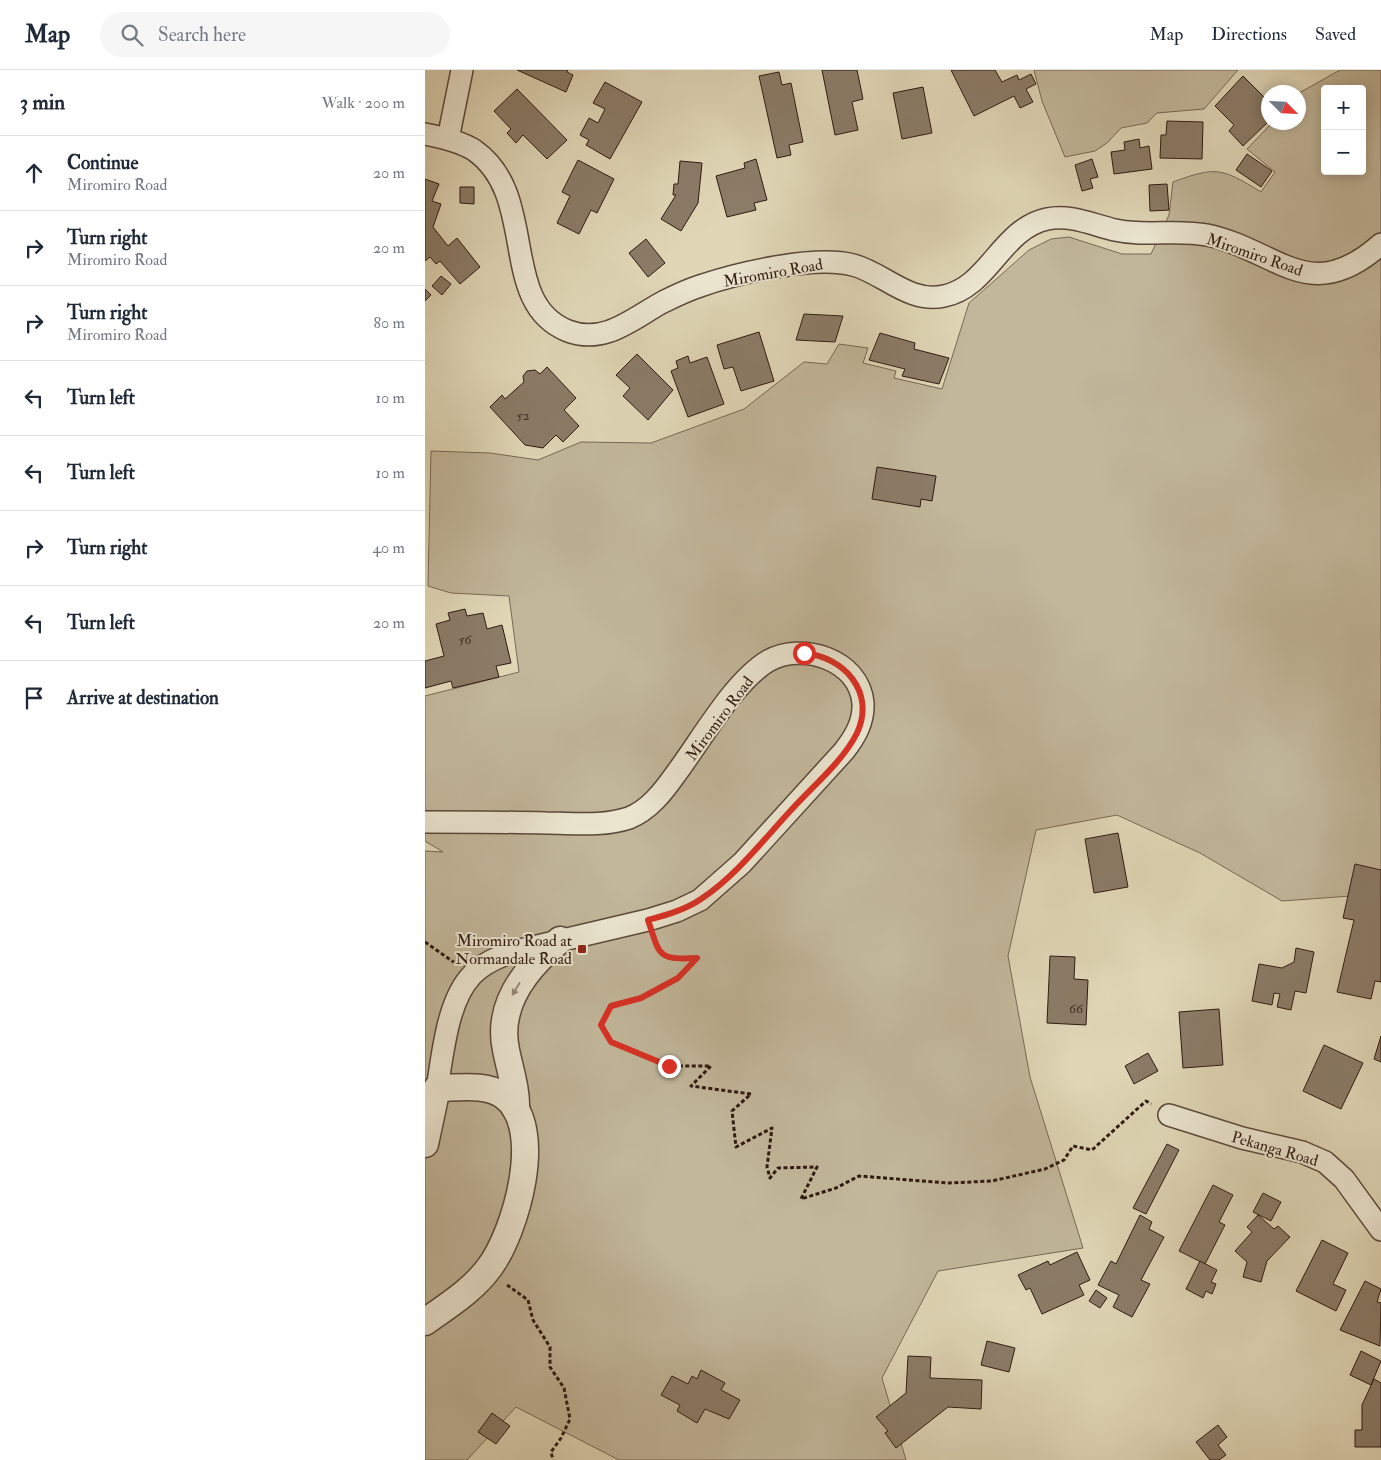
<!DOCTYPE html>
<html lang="en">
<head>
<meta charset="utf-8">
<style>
  body { margin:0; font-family:"IM FELL Double Pica",serif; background:#f6f6f7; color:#1f2937 }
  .controls { position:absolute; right:15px; top:15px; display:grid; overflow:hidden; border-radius:5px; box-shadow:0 2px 12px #0003 }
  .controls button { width:45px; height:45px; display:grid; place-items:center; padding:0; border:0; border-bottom:1px solid #e0e1e3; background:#fff; color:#1f2937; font:25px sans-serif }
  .compass { position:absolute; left:836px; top:15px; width:45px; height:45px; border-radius:50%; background:#fff; box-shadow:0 2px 12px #0003; rotate:114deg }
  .stop { position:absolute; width:15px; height:15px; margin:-11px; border:4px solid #d93025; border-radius:50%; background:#fff }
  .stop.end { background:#d93025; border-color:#fff; box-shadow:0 1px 5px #0008 }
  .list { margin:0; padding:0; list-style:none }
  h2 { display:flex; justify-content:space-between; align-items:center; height:65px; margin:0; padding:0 20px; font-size:21px }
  h2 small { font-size:16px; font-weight:400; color:#747a83 }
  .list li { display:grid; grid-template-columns:32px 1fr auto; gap:15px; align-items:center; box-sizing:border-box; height:75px; padding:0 20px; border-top:1px solid #e0e1e3 }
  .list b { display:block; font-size:19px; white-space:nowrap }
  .list p { margin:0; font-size:16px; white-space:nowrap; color:#747a83 }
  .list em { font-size:16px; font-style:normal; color:#747a83 }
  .icon { flex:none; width:28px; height:28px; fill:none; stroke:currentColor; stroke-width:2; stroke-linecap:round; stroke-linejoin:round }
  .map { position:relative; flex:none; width:956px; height:1390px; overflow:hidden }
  header { display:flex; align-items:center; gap:30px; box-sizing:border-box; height:70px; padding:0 25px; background:#fff; border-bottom:1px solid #e0e1e3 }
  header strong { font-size:24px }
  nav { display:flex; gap:28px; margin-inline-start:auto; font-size:18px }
  .search { width:350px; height:45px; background:#f6f6f7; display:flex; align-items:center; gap:12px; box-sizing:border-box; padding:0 18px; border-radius:28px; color:#747a83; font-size:19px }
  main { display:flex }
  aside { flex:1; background:#fff }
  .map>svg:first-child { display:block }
</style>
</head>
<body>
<header>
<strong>Map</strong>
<div class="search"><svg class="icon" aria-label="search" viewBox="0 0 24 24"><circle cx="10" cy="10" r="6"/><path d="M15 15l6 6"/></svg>Search here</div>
<nav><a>Map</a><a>Directions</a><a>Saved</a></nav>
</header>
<main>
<aside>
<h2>3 min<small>Walk · 200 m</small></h2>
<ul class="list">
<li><svg class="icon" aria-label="ahead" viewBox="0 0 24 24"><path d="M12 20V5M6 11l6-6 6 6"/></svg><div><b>Continue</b><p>Miromiro Road</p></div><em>20 m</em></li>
<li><svg class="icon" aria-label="right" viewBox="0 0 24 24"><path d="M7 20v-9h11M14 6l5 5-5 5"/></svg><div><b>Turn right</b><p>Miromiro Road</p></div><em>20 m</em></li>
<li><svg class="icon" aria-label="right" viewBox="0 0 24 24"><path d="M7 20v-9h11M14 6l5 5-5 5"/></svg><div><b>Turn right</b><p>Miromiro Road</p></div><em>80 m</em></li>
<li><svg class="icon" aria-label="left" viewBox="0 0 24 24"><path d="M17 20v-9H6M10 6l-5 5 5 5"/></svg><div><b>Turn left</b></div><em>10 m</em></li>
<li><svg class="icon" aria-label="left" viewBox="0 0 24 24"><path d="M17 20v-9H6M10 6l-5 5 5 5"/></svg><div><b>Turn left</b></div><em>10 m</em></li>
<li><svg class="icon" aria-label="right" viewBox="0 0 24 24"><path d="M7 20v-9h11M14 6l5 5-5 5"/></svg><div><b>Turn right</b></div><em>40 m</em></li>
<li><svg class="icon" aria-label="left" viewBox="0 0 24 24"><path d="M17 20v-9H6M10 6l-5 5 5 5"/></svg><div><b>Turn left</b></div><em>20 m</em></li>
<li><svg class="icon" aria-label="arrive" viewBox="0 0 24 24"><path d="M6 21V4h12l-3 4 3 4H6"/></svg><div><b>Arrive at destination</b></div></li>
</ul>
</aside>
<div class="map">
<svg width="956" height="1390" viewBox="0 0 956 1390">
  <rect width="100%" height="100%" fill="#e0d7b7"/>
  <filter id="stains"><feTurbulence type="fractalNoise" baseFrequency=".004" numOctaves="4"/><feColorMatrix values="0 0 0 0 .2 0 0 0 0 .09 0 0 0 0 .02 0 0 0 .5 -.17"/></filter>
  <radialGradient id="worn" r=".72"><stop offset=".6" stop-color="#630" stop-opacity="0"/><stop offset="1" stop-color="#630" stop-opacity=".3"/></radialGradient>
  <g fill="#c2b79b" stroke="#786856" fill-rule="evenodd">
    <polygon points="609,0 813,0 779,39 732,43 722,53 696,58 682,73 670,81 640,87 617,31"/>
    <path d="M915,0H956V835L939,825L857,831L775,783L692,745L611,760L583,886L605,1007L658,1178L513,1201L457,1308L481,1390H194L91,1337L42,1390H0V781L18,782L0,771V626L94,602L84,526L26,523L3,516L6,381L65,383L113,390L156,372L226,373L319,339L379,292L402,294L414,274L443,278L438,293L471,301L469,308L517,319L544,233L604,180L626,169L644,167L697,184H726L744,145L748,112C791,96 797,98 836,122L850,102L822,79L847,53L874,52V23ZM900,19H937V101H900Z"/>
  </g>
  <g fill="#8b7c68" stroke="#2f1a12">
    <polygon points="92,0 143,0 142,2 148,5 141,22"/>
    <polygon points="397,0 432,0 438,29 427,32 433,60 410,65"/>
    <polygon points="526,0 570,0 577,12 592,5 594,10 606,4 611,14 601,19 608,32 595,38 589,26 549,46"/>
    <polygon points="354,2 357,15 366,13 378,72 364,75 366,85 352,88 334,6"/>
    <polygon points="818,6 844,32 844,51 818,76 804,61 809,55 790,36"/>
    <polygon points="180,12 217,32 185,89 161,75 164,70 155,65 164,48 173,53 180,39 168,33"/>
    <polygon points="498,17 507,63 477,69 468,23"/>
    <polygon points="92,19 142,70 122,89 98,65 91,73 82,63 86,59 69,41"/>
    <polygon points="742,51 778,52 777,89 735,88 736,65 741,65"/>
    <polygon points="714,69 715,78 724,76 727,99 689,104 686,82 700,80 699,72"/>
    <polygon points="822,84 847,101 836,117 811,100"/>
    <polygon points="331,89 342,130 329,133 331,140 302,147 291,106 320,98 319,93"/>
    <polygon points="667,89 673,107 665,109 668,118 657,121 650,95"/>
    <polygon points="153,90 189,109 172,143 166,140 154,164 132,153 145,126 137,122"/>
    <polygon points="255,91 277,93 273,133 256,161 236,149 251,125 248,125 249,114 253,114"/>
    <polygon points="0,109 14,114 7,131 16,134 8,157 23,176 32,168 55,197 35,214 15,191 11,194 5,187 0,191"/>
    <polygon points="742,114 744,140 725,141 724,115"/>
    <polygon points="35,117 49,117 49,134 35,133"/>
    <polygon points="221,169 240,193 223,207 204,183"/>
    <polygon points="16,206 26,214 17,225 7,216"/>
    <polygon points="0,219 6,225 0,231"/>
    <polygon points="379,244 418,246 410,272 371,270"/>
    <polygon points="334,262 349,311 316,321 308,297 299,299 292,275"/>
    <polygon points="455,263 490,273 489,279 524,288 514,314 477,306 480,299 444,290"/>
    <polygon points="212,284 248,320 223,350 198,326 205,318 191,305"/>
    <polygon points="263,286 265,293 282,287 299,334 263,347 246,301 253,298 251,291"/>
    <polygon points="122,297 151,328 139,340 154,356 138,372 131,365 118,378 100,375 65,337 77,325 80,329 99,312 98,306 102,301 110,300 115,304"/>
    <polygon points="452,397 511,406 507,431 496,429 495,437 447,429"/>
    <polygon points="40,539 42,546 58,543 62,559 77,555 86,593 71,596 74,607 28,618 26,611 0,618 0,591 19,586 11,554 25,550 23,543"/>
    <polygon points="693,763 703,817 669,823 660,769"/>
    <polygon points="930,794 956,800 956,912 950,911 946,929 912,922 929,850 918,848"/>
    <polygon points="871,878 889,882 881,923 870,921 866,940 852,937 855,924 849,923 847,935 827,931 834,894 857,898 869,892"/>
    <polygon points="625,886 650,887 649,909 663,910 661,955 622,953"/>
    <polygon points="794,939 798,995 758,998 754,942"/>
    <polygon points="956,966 956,992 949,989"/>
    <polygon points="899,975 938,993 916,1039 878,1021"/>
    <polygon points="723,983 733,1001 709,1014 700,996"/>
    <polygon points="742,1074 754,1080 721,1144 708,1138"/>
    <polygon points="788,1115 808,1125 794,1152 800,1155 780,1194 754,1181"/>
    <polygon points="838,1123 856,1132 846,1151 828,1142"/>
    <polygon points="715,1145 727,1152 724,1159 739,1167 716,1210 725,1214 707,1247 688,1237 694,1225 673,1215 686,1191 691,1194"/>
    <polygon points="833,1145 849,1159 853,1156 865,1167 842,1191 836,1212 818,1207 822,1192 810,1181 827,1162 822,1157"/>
    <polygon points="897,1170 923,1183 908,1214 921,1220 911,1241 871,1221"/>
    <polygon points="652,1182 665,1210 654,1215 659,1225 617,1244 605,1218 601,1220 593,1205 623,1191 625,1195"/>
    <polygon points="775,1191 792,1200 786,1212 791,1214 787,1224 781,1221 778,1228 761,1219"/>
    <polygon points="940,1211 956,1219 952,1232 956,1233 955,1276 915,1260"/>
    <polygon points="671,1220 682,1228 675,1238 664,1231"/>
    <polygon points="562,1271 590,1278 584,1302 556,1295"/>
    <polygon points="936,1281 956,1291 946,1315 925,1305"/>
    <polygon points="483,1286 506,1287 505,1308 557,1310 556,1339 523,1337 471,1378 460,1363 463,1361 451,1347 481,1323"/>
    <polygon points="276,1300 300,1313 296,1320 315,1330 304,1349 280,1339 272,1353 252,1341 255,1335 236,1325 247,1306 263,1314 267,1306 272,1309"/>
    <polygon points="949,1309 956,1313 956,1377 930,1377 930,1360 937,1360 937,1335"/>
    <polygon points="67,1343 85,1356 71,1374 53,1362"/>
    <polygon points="793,1355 802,1367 793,1375 801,1385 794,1390 785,1390 771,1372"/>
  </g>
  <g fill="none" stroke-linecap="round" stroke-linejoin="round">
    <g stroke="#5b493b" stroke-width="24">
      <g id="minor">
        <path d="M0,64C16,67 35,71 49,80C115,126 72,233 143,261C180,275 208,248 238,232C250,226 263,220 275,216C313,203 390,185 428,195C459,203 484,234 519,226C564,217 576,159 622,149C646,144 668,155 690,160C721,167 751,159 782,165C853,180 884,238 956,174"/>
        <polyline points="23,69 37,0"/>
        <path d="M0,752C40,752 81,752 121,753C148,753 177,757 204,748C224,740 238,722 250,705C275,672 308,612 343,591C377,572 434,589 438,633C439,652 430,667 419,681L317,793L275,830L252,841L223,850L87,882C73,887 57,894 47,905C22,931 18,984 12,1018"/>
        <polyline points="744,1045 817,1068 877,1082 900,1092 919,1109 956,1160"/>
      </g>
    </g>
    <g stroke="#5b493b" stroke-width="29">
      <g id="tertiary">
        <path d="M91,1040C92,1020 85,1000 81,980C71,934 102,897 135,870"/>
        <path d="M0,1074L12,1018C33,1018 61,1013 79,1026C122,1057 90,1164 64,1198C47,1221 22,1236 0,1252"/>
      </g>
    </g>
    <g stroke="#2f1a12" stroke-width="3" stroke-dasharray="4 2.5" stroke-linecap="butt">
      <path d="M230,870C237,894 251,889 272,888L253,909L216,928L186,936L176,955L186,972L244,996H286L266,1016L326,1024L307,1041L311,1077L347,1058L342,1097L345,1108L353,1098L392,1097L376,1129L411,1118L434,1106L524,1113L567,1111L620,1099L639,1090L648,1076L667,1080L721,1031L726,1034"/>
      <polyline points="0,872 30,893"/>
      <polyline points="82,1215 103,1230 108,1250 125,1277 125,1297 139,1318 145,1349 136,1368 126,1382 128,1390"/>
    </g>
    <use href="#minor" stroke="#ebe5d0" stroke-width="21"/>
    <use href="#tertiary" stroke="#ebe5d0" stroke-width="26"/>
  </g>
  <defs><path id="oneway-solid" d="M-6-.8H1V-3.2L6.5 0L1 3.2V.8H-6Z" transform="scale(1.25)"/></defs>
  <use fill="#968a7a" href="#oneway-solid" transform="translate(91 919) rotate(121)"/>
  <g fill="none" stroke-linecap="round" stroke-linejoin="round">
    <path stroke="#d93025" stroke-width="6" d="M244,996L186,972L176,955L186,936L216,928L253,908L272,888C232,890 235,886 223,850C241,845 260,840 276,829C311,806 339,769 368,738C389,715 418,691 432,663C451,622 419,587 379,583"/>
  </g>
  <rect fill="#8f2418" stroke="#ebe5d0" stroke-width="2" x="152" y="874" width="10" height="10" rx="2.5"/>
  <g text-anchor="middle" stroke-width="4" stroke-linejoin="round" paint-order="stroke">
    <g font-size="14" fill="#463228">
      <text x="98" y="350">52</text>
      <text x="40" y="574">56</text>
      <text x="651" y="943">66</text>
    </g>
    <g font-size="16" fill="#2f1a12" stroke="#ebe5d0">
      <text transform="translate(830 184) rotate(19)" y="6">Miromiro Road</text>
      <text transform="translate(348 202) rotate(-10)" y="6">Miromiro Road</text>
      <text transform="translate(294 648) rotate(-53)" y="6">Miromiro Road</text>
      <text transform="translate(850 1078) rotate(16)" y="6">Pekanga Road</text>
    </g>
    <g font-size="16" fill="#2f1a12" stroke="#ebe5d0" text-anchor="end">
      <text x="147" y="876">Miromiro Road at<tspan x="147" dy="18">Normandale Road</tspan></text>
    </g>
  </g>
  <rect width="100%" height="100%" filter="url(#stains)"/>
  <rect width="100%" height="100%" fill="url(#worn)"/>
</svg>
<div class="controls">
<button>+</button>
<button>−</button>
</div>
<svg class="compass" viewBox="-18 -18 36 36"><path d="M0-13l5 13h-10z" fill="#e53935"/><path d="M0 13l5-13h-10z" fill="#747a83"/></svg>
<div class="stop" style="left:379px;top:583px"></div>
<div class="stop end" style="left:244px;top:996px"></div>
</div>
</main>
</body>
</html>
